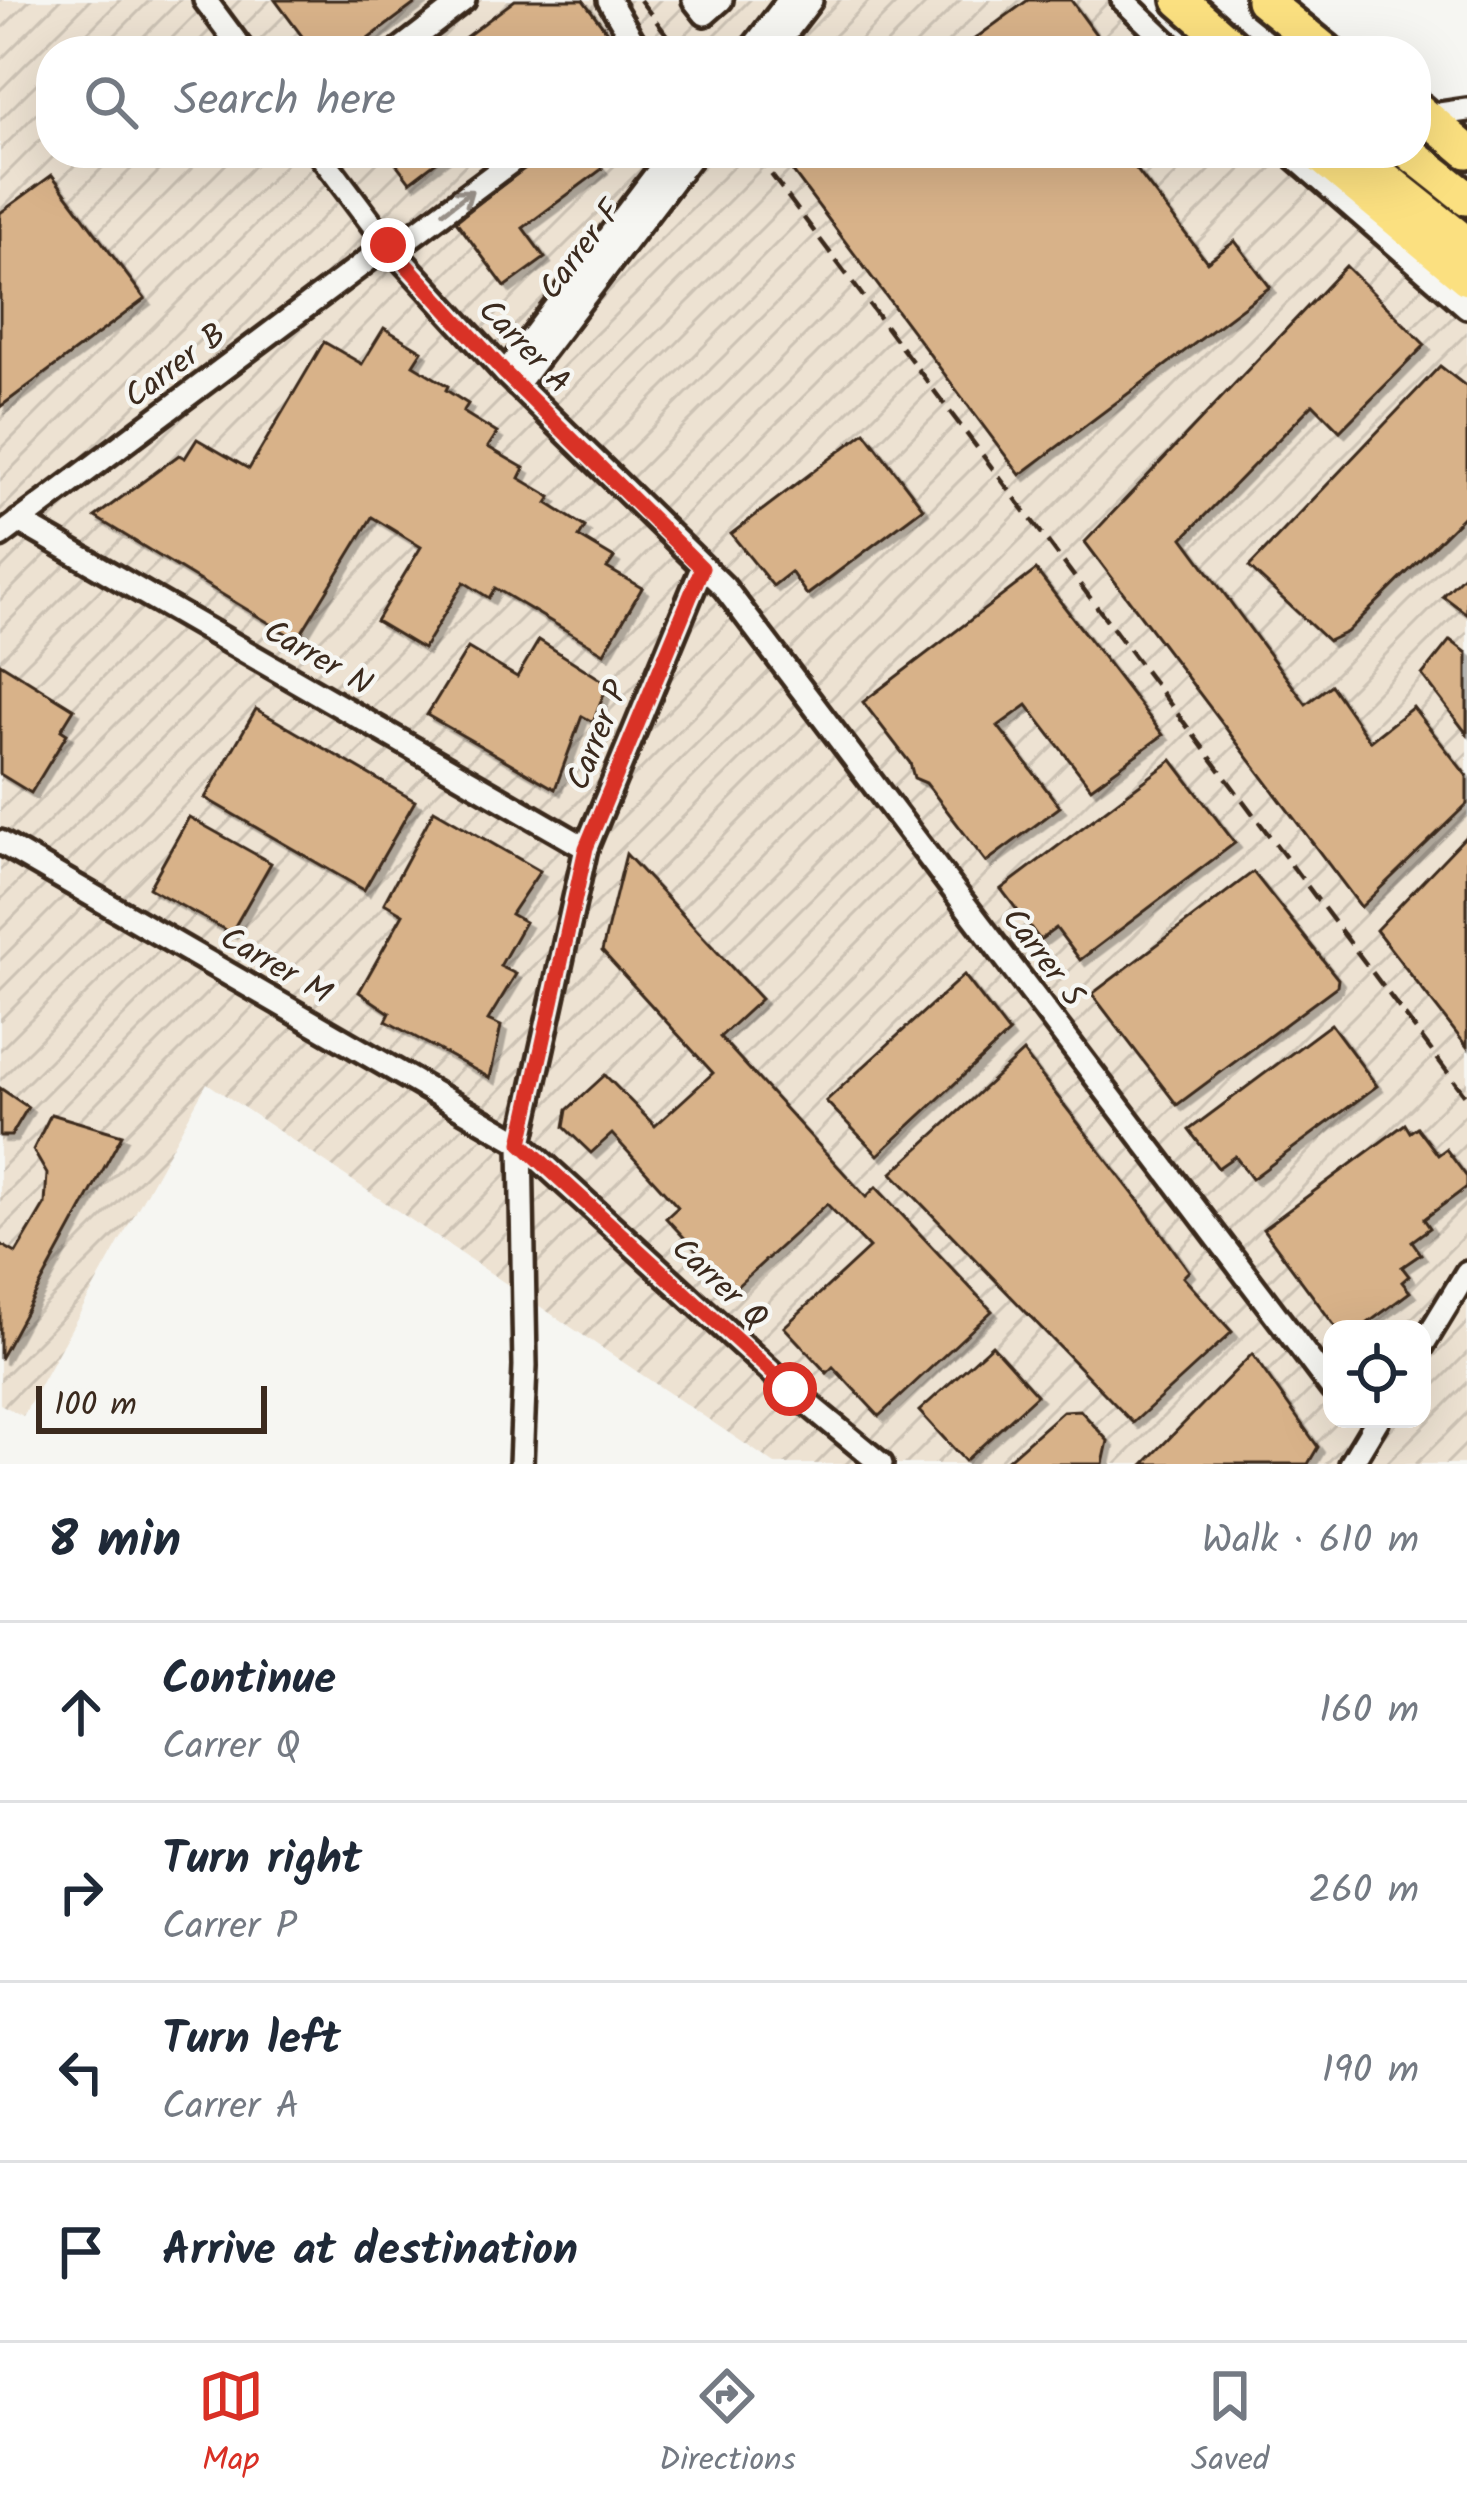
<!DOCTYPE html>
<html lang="en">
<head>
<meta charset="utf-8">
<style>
  body { margin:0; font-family:Kalam,sans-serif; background:#f6f6f7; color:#1f2937 }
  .controls { position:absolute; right:36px; bottom:36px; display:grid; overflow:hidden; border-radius:24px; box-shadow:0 12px 48px #0002 }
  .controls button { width:108px; height:108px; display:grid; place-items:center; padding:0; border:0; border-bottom:3px solid #e0e1e3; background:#fff; color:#1f2937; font:60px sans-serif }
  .scale { position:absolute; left:36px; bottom:30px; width:231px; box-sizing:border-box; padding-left:12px; border:6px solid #3b2a1e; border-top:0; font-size:33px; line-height:42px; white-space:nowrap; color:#3b2a1e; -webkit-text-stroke:9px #f6f6f2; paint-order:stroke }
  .stop { position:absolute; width:36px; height:36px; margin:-27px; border:9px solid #d93025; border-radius:50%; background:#fff }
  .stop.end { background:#d93025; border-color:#fff; box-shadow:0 3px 12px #0008 }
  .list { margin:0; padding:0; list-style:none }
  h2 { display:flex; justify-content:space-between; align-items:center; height:156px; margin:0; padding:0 48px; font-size:51px }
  h2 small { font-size:39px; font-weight:400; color:#747a83 }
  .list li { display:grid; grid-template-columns:78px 1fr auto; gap:36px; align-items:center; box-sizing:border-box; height:180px; padding:0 48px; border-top:3px solid #e0e1e3 }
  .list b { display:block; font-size:45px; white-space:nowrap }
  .list p { margin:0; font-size:39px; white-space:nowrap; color:#747a83 }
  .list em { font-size:39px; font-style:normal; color:#747a83 }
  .icon { flex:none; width:66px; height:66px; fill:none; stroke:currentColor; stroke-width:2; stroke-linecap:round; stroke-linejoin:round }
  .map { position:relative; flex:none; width:1467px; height:1464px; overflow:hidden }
  .search { position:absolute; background:#fff; box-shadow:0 12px 48px #0002; left:36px; right:36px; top:36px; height:132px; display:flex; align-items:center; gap:30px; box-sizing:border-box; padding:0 42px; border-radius:48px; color:#747a83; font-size:45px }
  .sheet { height:876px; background:#fff }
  nav { display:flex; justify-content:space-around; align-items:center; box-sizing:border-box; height:168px; border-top:3px solid #e0e1e3; background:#fff; font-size:33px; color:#747a83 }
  nav a { display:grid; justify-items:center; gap:6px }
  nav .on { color:#d93025 }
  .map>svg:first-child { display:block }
</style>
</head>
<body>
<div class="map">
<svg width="1467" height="1464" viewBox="0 0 1467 1464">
  <defs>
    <pattern id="industrial-furrows" width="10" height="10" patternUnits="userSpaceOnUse" patternTransform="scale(3)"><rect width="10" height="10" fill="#ede2d2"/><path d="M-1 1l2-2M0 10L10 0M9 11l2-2" fill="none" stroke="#ccc2b4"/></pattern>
    <filter id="shadow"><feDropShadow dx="5.5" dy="5.5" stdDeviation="0" flood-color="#0004"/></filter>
  </defs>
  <rect width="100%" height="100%" fill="#f6f6f2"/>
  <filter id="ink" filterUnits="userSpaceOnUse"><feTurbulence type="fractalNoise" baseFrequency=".00833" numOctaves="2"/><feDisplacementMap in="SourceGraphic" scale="24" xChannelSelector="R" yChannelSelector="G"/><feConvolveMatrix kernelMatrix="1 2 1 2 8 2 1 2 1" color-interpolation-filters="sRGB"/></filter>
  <g filter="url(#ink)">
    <path fill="url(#industrial-furrows)" fill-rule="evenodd" d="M0,0H1145L1195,51H51V153H1303L1467,288V1464H775L207,1083L23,1416L0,1404ZM1332,1329H1422V1419H1332Z"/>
    <g fill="#d8b289" stroke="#3b2a1e" stroke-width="3" filter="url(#shadow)">
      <polygon points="275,0 420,0 352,51 313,51"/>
      <polygon points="515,0 583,0 608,33 584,51 447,51"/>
      <polygon points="1028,0 1071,0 1108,51 958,51"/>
      <polygon points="388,153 448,153 410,182"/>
      <polygon points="544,153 590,153 602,169 523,228 545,258 505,287 456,221"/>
      <polygon points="819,153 1124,153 1207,262 1235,241 1270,287 1020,475 793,172"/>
      <polygon points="52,175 145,299 0,407 0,213"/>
      <polygon points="1346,266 1425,345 1340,431 1313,404 1183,538 1306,704 1331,685 1370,741 1413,707 1467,776 1467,804 1361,907 1085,542"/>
      <polygon points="384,328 422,351 413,365 448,386 446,390 468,404 463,412 497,433 488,447 524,468 519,478 551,497 547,503 585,527 579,537 614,558 607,568 642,588 604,653 495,588 489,598 464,582 423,649 376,621 421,547 372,517 297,640 95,517 179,455 185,458 197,439 249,469 324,342 362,364"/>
      <polygon points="1440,366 1467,387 1467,513 1347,632 1328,641 1249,567"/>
      <polygon points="865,432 923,508 807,595 791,572 773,586 731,534"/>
      <polygon points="1036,570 1163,735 1091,788 1027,705 998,726 1060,807 986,862 926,783 914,778 910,763 863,702"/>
      <polygon points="1467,572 1467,614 1443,596"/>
      <polygon points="539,640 608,684 593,722 582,716 555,789 427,715 468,648 517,677"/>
      <polygon points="1450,640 1467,653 1467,734 1422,675"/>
      <polygon points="0,663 74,709 61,730 67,734 31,793 0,774"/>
      <polygon points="256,709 415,801 364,890 205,798"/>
      <polygon points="1172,760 1235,843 1080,960 1056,928 1040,940 1001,889"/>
      <polygon points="434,810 540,871 511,914 525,922 500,966 516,974 488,1020 501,1026 490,1078 386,1021 390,1013 359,992 403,914 384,903"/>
      <polygon points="189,817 271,863 231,933 149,888"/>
      <polygon points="1467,835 1467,1047 1376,930"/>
      <polygon points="626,854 761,999 720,1037 866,1197 876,1187 992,1311 879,1416 833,1367 827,1373 784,1327 869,1248 827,1204 733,1290 666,1218 678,1207 612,1134 591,1153 564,1127 567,1110 605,1075 655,1126 713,1073 602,951"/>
      <polygon points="1253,872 1338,979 1337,986 1177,1105 1092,994"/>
      <polygon points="964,975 1009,1033 878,1155 826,1101"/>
      <polygon points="1331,1024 1377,1086 1252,1179 1235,1156 1218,1168 1189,1130"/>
      <polygon points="1023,1052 1141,1204 1189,1271 1183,1277 1232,1332 1133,1423 892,1173"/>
      <polygon points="0,1088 28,1107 11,1136 0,1136"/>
      <polygon points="51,1114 122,1135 0,1359 0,1244 16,1253 45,1204 47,1174 33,1150"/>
      <polygon points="1405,1124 1410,1132 1417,1127 1438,1155 1446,1149 1467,1177 1467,1187 1424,1219 1430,1228 1412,1241 1421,1254 1402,1267 1409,1276 1402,1282 1410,1292 1360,1329 1337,1329 1263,1229"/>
      <polygon points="992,1345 1037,1395 965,1461 919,1411"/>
      <polygon points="1252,1354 1318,1447 1308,1464 1144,1464"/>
      <polygon points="1080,1410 1108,1441 1103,1464 1003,1464 1063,1411"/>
    </g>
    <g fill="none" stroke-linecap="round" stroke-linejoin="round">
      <g stroke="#3b2a1e" stroke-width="30">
        <g id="minor">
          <polyline points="205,0 243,51"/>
          <polyline points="609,0 639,51"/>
          <polyline points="694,0 705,14 721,0"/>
          <polyline points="1123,0 1176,51"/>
          <polyline points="398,51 464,0"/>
          <polyline points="750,51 789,0"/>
          <polyline points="772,51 811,0"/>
          <polyline points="1426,116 1467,110"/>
          <polyline points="319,153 388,245 505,373 724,587 1332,1389"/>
          <polyline points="1290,153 1467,307"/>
          <polyline points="393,250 523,153"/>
          <polyline points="505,373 672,153"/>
          <polyline points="517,385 694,153"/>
          <polyline points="19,521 586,848"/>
          <polyline points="0,536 388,245"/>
          <polyline points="0,842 521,1143 790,1389 881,1464"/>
          <polyline points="1422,1346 1467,1272"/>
          <polyline points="521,1464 525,1366 521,1143 586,848 702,568"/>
          <polyline points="1351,1464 1378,1419"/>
        </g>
      </g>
      <g stroke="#3b2a1e" stroke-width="42">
        <g id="highway">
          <polyline points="1180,0 1238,51"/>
          <polyline points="1263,0 1326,51"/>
          <polyline points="1416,108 1467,151"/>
          <polyline points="1317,153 1467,278"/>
          <polyline points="1353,153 1467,244"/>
          <polyline points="1410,153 1467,198"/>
        </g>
      </g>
      <use href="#minor" stroke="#f6f6f2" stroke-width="21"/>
      <use href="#highway" stroke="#fbe080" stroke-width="33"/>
      <g stroke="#3b2a1e" stroke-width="4.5" stroke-dasharray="18 9" stroke-linecap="butt">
        <polyline points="640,0 679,51"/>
        <polyline points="755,153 1467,1098"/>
      </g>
    </g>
    <defs><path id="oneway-shaft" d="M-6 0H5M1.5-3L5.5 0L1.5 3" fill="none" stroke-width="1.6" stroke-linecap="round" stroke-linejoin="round" transform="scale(3)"/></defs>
    <use stroke="#989088" href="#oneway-shaft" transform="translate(458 201) rotate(-37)"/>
  </g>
  <g fill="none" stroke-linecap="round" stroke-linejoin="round" filter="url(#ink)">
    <polyline stroke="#d93025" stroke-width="15" points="388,245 505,373 702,568 586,848 521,1143 790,1389"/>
  </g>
  <g text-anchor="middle" stroke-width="9" stroke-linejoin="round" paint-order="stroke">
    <g font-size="33" fill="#3b2a1e" stroke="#f6f6f2">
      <text transform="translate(579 249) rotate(-53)" y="12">Carrer F</text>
      <text transform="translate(526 345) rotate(46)" y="12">Carrer A</text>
      <text transform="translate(174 364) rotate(-37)" y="12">Carrer B</text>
      <text transform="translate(319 656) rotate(30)" y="12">Carrer N</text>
      <text transform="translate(596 735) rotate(-68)" y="12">Carrer P</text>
      <text transform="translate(1045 956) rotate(53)" y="12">Carrer S</text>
      <text transform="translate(277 964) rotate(30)" y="12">Carrer M</text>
      <text transform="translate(721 1282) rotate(43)" y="12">Carrer Q</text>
    </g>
  </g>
</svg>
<div class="controls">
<button><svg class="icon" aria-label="locate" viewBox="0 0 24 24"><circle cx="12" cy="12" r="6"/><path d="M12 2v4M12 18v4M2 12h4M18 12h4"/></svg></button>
</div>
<div class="scale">100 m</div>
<div class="stop" style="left:790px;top:1389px"></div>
<div class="stop end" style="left:388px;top:245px"></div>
<div class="search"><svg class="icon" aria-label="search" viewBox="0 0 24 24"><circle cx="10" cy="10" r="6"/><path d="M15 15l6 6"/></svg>Search here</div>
</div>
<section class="sheet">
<h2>8 min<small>Walk · 610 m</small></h2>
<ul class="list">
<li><svg class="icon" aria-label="ahead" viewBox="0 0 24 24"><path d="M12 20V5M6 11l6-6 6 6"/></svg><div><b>Continue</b><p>Carrer Q</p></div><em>160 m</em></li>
<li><svg class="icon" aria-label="right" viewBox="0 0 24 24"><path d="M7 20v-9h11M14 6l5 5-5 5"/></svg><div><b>Turn right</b><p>Carrer P</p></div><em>260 m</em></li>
<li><svg class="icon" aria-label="left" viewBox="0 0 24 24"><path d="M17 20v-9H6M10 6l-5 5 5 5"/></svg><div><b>Turn left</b><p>Carrer A</p></div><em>190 m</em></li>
<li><svg class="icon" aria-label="arrive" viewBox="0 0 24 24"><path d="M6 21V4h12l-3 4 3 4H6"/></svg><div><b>Arrive at destination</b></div></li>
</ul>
</section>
<nav>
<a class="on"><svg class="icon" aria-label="map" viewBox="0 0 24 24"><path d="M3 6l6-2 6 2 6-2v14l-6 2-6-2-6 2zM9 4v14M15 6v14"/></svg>Map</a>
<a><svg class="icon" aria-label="directions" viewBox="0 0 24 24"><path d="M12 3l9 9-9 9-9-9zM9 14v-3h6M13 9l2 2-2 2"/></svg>Directions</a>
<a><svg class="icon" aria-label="saved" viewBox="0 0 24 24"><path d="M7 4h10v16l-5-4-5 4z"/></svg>Saved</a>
</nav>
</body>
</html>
